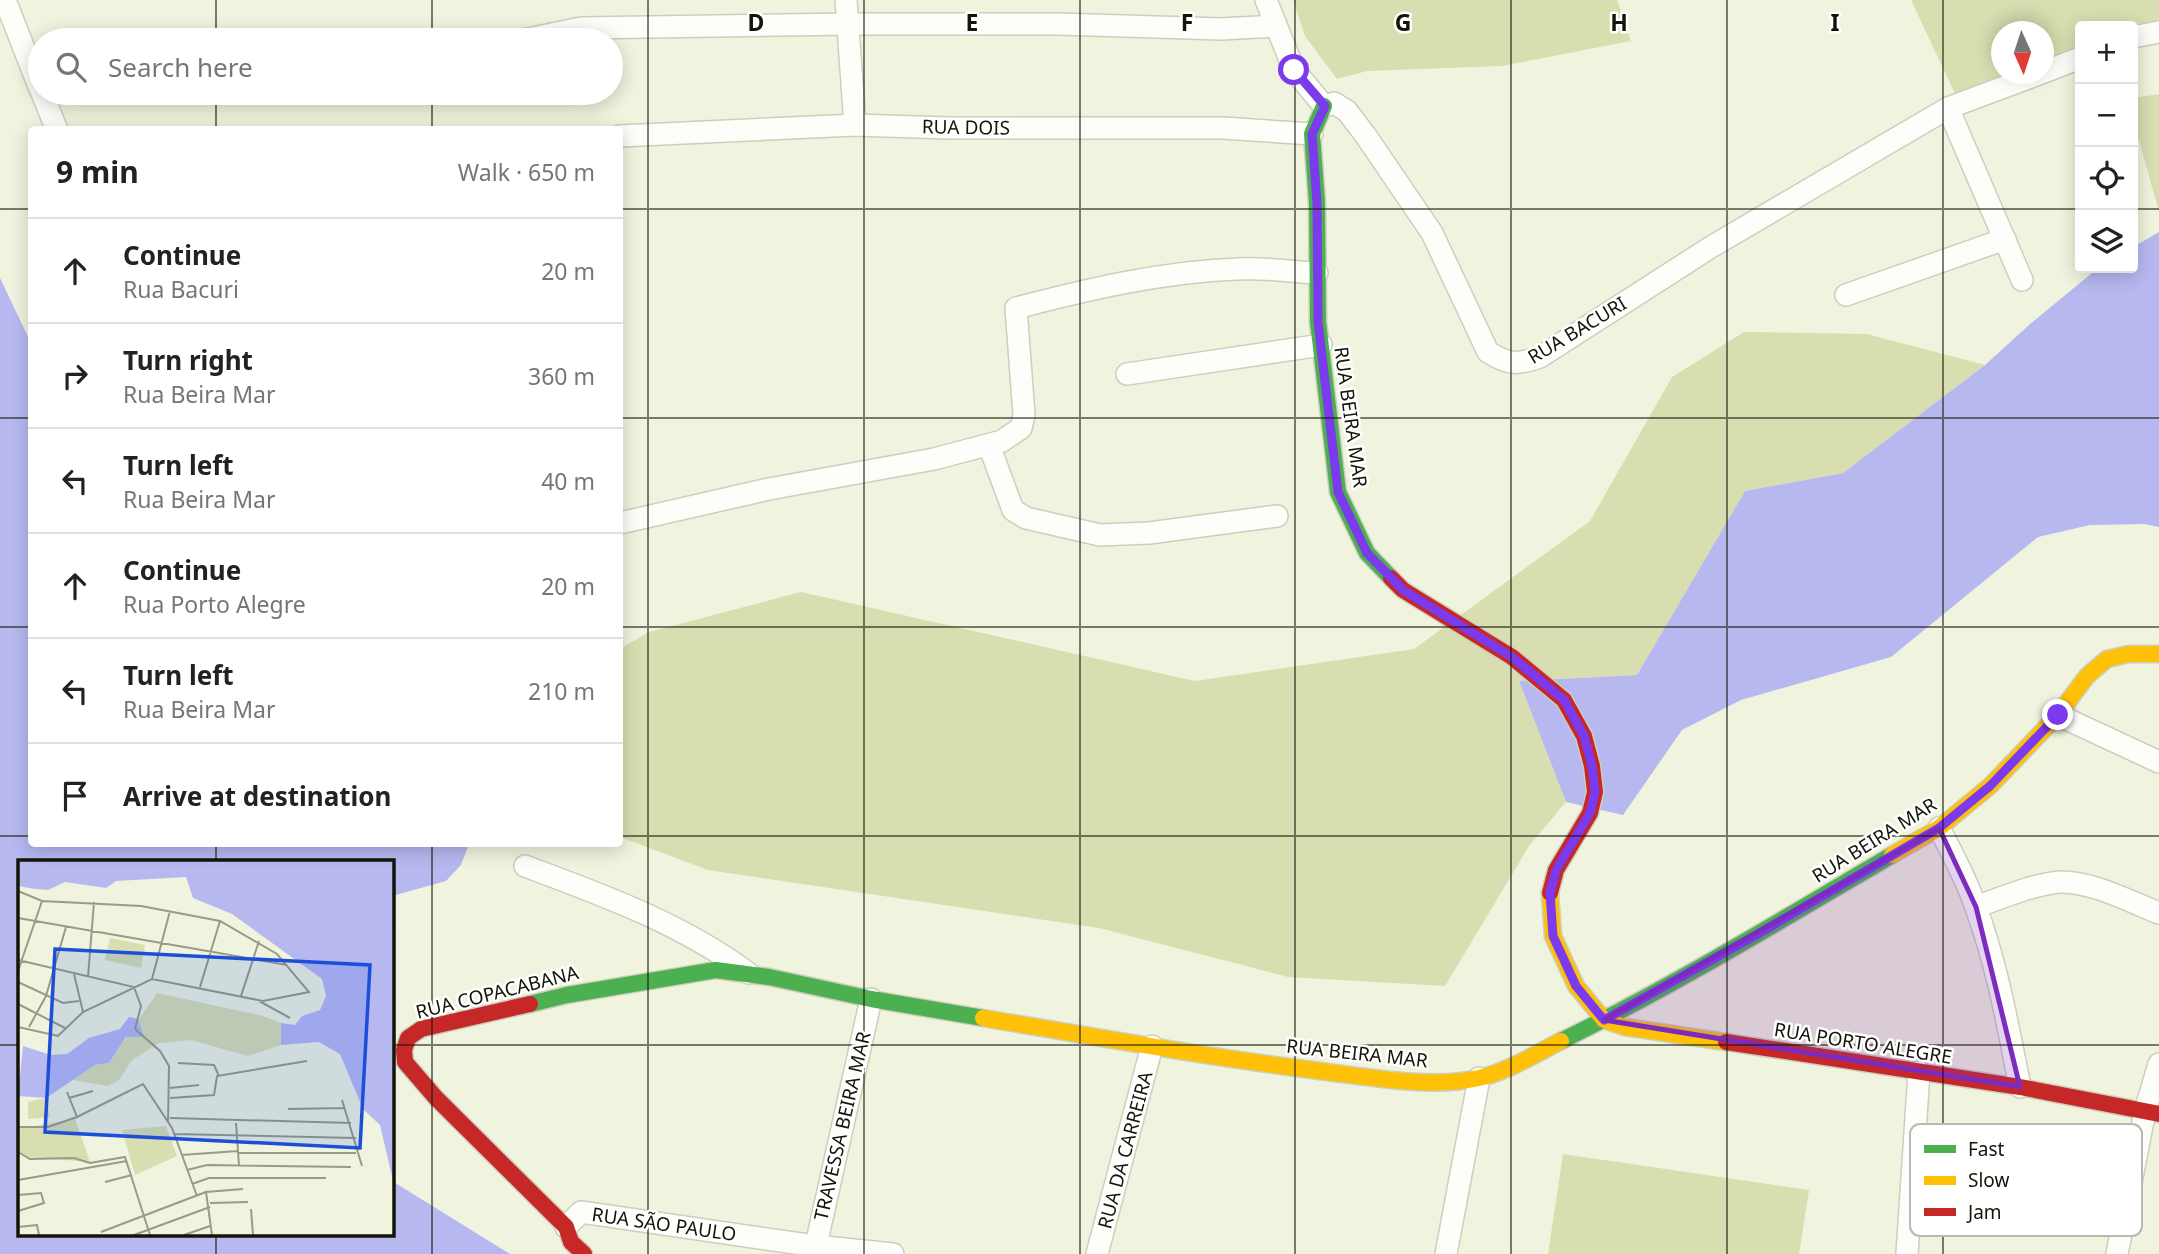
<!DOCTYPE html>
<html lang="en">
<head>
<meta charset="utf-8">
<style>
  body { margin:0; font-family:"Noto Sans",sans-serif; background:#f2f2f2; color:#222 }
  .controls { position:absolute; right:21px; top:21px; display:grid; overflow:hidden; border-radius:7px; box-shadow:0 4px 18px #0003 }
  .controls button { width:63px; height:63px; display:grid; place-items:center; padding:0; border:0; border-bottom:2px solid #e0e0e0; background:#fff; color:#222; font:35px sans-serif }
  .compass { position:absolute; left:1991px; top:21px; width:63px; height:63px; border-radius:50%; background:#fff; box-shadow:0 4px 18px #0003; rotate:177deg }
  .stop { position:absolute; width:21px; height:21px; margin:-16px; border:5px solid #7c3aed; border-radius:50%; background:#fff }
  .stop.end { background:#7c3aed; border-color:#fff; box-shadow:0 2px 7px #0008 }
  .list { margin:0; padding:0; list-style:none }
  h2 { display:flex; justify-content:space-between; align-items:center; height:91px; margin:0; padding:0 28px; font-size:30px }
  h2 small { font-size:23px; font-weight:400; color:#767676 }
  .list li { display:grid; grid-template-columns:46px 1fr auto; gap:21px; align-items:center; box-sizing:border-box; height:105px; padding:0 28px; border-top:2px solid #e0e0e0 }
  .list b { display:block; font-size:26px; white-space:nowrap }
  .list p { margin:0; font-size:23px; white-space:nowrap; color:#767676 }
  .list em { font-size:23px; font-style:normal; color:#767676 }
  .icon { flex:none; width:38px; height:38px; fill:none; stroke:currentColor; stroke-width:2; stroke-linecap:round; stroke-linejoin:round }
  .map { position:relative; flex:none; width:2159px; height:1254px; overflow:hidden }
  .search { position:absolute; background:#fff; box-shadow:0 4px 18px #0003; left:28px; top:28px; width:595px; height:77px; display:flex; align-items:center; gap:18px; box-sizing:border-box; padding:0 24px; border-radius:38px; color:#767676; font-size:26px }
  .panel { position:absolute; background:#fff; box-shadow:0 4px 18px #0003; left:28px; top:126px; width:595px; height:721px; border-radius:7px }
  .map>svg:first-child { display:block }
</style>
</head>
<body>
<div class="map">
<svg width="2159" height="1254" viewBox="0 0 2159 1254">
  <rect width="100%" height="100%" fill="#f0f4de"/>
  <g fill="#d8deb0">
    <polygon points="1293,0 1617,0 1631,41 1502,66 1367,71 1337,79 1305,36"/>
    <polygon points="1911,0 2159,0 2159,24 2133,28 2133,26 2080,26 2080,48 2044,62 2044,32 2002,32 2002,74 2015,74 1956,96"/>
    <polygon points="2159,94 2159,212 2133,119 2133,98"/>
    <polygon points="1744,332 1867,334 1985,365 1843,473 1745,491 1637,675 1519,681 1566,802 1529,846 1445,986 1288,977 1099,928 708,870 620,837 620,649 649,632 801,592 1195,681 1414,649 1590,521 1672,377"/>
    <polygon points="1563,1154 1809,1190 1799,1254 1548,1254"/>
  </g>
  <g fill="#b7b8f0">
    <polygon points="2159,232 2159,527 2144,524 2090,525 2038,537 1891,657 1741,700 1682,730 1623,815 1566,802 1519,681 1637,675 1745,491 1843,473 1985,365 2029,325 2098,268 2133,268 2133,247"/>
    <polygon points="0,278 31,343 32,844 469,844 461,865 446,881 392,896 392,862 19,862 19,1235 392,1235 392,1181 510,1254 0,1254"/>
  </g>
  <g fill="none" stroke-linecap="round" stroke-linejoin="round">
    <g stroke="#cccebe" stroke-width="24">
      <g id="street">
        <polyline points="5,0 40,89"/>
        <polyline points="846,0 855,125"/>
        <path d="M1266,0L1294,70L1324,106L1334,103L1347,111L1366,136L1432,233L1488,352C1509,365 1517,365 1540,357L1711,247L1948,108L2039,74"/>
        <polyline points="2133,37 2159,32"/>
        <polyline points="523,40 581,28 849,24 1059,24 1221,29 1276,26"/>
        <polyline points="2044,72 2080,58"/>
        <polyline points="42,93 57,130"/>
        <polyline points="1948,108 2022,280"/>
        <polyline points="620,136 855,125 948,128 1223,128 1312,134"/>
        <polyline points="1846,295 2005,239"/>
        <polyline points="1127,374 1321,345"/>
        <polyline points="989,445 1013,510 1026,518 1100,535 1149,533 1277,516"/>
        <path d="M620,523L769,489L934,459L1002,441L1021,428L1024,415L1016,308C1089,289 1161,272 1237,269C1263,267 1291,272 1317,273"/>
        <polyline points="2058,715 2159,762"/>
        <path d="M1939,828C1952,853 1966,878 1975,905C1997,964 2008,1026 2020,1087"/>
        <path d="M525,866C602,895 681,923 748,973"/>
        <path d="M1976,907C2001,898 2034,884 2060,882C2091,881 2131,902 2159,913"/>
        <polyline points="566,1227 581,1212 815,1246 893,1254"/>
        <polyline points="814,1254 871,999"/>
        <polyline points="1097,1254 1152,1046"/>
        <polyline points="1446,1254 1479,1078"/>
        <polyline points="1907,1254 1919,1072"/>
        <polyline points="2117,1254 2145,1111 2159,1064"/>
      </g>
    </g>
    <g stroke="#cccebe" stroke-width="19">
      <g id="fast">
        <polyline points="1324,106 1312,134 1317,203 1318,322 1338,492 1367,553 1391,578"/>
        <polyline points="530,1004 567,995 716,970 769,977 871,999 983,1018"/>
        <path d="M1561,1041C1675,985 1783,919 1892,855"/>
      </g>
    </g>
    <g stroke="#cccebe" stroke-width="19">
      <g id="slow">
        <polyline points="1892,855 1939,828 1990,786 2058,715 2087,676 2107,659 2129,654 2159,654"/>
        <polyline points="1550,893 1553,936 1576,986 1604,1020 1625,1027 1726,1042"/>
        <path d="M983,1018C1095,1037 1207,1057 1320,1071C1368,1077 1431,1089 1479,1078C1507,1072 1535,1054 1561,1041"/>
      </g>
    </g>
    <g stroke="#cccebe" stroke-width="19">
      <g id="jam">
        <polyline points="1391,578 1403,590 1512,657 1564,700 1584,736 1592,766 1595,792 1590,813 1556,870 1550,893"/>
        <polyline points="530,1004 421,1029 408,1038 404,1050 405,1062 436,1098 566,1227 571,1242 584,1254"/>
        <polyline points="1726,1042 2020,1087 2159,1114"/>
      </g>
    </g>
    <use href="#street" stroke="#fdfdfa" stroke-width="21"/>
    <use href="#fast" stroke="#4caf50" stroke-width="16"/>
    <use href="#slow" stroke="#ffc107" stroke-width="16"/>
    <use href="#jam" stroke="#c62828" stroke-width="16"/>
  </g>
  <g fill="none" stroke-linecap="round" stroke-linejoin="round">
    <polyline stroke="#7c3aed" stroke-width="9" points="1294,70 1325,106 1312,134 1317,203 1318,322 1338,492 1367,553 1403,590 1512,657 1564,700 1584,736 1592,766 1595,792 1590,813 1556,870 1550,893 1553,936 1576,986 1604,1020 1756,935 1939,828 1990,786 2058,715"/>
  </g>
  <path fill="#7b2cbf" fill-opacity="0.2" stroke="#7b2cbf" stroke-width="5" stroke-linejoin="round" d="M1939,828L1976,907L2020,1087L1604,1020Z"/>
  <path fill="none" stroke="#141508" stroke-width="2" stroke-opacity="0.55" d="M216,0V40M432,0V40M648,0V1254M864,0V1254M1080,0V1254M1295,0V1254M1511,0V1254M1727,0V1254M1943,0V1254M216,93V130M432,93V130M0,209H32M620,209H2080M2133,209H2159M0,418H32M620,418H2159M0,627H32M620,627H2159M0,836H32M620,836H2159M216,844V862M432,844V1254M0,1045H19M392,1045H2159M216,1235V1254"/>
  <g text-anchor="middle" stroke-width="5" stroke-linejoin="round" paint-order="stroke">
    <g font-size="19" fill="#141508" stroke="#fff">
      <text transform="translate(966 127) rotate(1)" y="7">RUA DOIS</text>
      <text transform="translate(1577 330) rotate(-31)" y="7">RUA BACURI</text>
      <text transform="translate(1351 417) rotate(82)" y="7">RUA BEIRA MAR</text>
      <text transform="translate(1874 840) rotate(-32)" y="7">RUA BEIRA MAR</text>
      <text transform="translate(497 992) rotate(-14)" y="7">RUA COPACABANA</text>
      <text transform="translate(1863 1043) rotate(9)" y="7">RUA PORTO ALEGRE</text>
      <text transform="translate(1357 1053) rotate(6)" y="7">RUA BEIRA MAR</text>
      <text transform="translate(842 1126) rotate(-77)" y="7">TRAVESSA BEIRA MAR</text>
      <text transform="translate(1125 1150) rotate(-75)" y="7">RUA DA CARREIRA</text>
      <text transform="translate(664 1224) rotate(8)" y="7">RUA SÃO PAULO</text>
    </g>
  </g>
  <g transform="translate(18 860)">
    <rect width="376" height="376" fill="#f0f4de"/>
    <path d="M92,78L127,85L123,108L87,100ZM139,133L245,156L263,163V185L230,196L173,180L141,183L114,200L101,220L90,226L55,220L77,205L91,203ZM28,238L32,257L10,259V242ZM57,259L72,302L9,297L0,290V269ZM148,266L159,296L117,315L104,270Z" fill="#d8deb0"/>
    <path d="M0,1H376V325L362,265L345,249L322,194L301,182L263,185V163L277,165L284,156L302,150L308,136L304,119L214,54L175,38L168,17L98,21L88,28L47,22L30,30L17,29L0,26ZM111,157L120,159L126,177H108L91,203L77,205L28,238L0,236L5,186L33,195L49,194L71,178L102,169Z" fill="#b7b8f0"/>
    <path fill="none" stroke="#b7b8f0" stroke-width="3.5" d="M329,1L377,67"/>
    <path fill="none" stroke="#989b88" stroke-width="2" d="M0,31L24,41L123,46L202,61L259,94L291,132L245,141L134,119L65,152L40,176L0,167M0,58L269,105M0,100L116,127L123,146L117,169L142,191L151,206L150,263M0,111L24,41M56,114L65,152M70,117L76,42M134,119L152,51M0,122L45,143L61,141M182,127L202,61M223,136L241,81M241,141L272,158M0,144L47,168M11,167L28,136L48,67M160,203L196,205L201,216M152,228L181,225M49,232L59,257M51,238L75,231M152,238L196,235L199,216L289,201M324,240L344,306M270,249L327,248M152,258L333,263M218,263L221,305M0,267H30L59,257L125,224L154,268L179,336M156,274L338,278M0,292L12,299L56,298L72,303L107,297L132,375M220,293H338M163,295L220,291M169,310L189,305L333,307M0,320L109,301M87,322L114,315M174,324L191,318H308M188,332L225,329M0,335L23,333L26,343L0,351M192,343L230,342M233,349L235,375M0,367L19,365L21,375M83,372L188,332L194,375M116,375L192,347M166,375L192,366"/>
    <path fill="#1d4ed8" fill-opacity="0.15" stroke="#1d4ed8" stroke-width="3.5" d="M37,89L352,105L342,288L27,272Z"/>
    <rect width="376" height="376" fill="none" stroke="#141508" stroke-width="3.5"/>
  </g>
  <rect x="1910" y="1124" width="232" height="112" rx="10" fill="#fff" stroke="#b8b9b5" stroke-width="2"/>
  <rect x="1924" y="1145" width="32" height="8" fill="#4caf50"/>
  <rect x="1924" y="1176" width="32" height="9" fill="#ffc107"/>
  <rect x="1924" y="1208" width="32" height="8" fill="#c62828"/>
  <g font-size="19" fill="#141508">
    <text x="1968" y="1156">Fast</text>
    <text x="1968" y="1187">Slow</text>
    <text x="1968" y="1219">Jam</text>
  </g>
  <g font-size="23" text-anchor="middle" font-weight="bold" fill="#141508" stroke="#fff" stroke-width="5" stroke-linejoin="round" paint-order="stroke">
    <text x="756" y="31">D</text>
    <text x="972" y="31">E</text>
    <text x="1187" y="31">F</text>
    <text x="1403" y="31">G</text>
    <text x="1619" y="31">H</text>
    <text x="1835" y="31">I</text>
  </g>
</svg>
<div class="controls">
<button>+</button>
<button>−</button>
<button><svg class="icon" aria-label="locate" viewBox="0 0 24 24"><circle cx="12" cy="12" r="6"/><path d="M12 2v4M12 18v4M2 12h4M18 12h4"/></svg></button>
<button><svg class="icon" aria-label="layers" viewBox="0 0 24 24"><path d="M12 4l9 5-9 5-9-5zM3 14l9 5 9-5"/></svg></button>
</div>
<svg class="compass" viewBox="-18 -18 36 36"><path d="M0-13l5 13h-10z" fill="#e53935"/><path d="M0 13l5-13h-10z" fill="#767676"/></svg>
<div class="stop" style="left:1294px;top:70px"></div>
<div class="stop end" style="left:2058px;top:715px"></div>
<div class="search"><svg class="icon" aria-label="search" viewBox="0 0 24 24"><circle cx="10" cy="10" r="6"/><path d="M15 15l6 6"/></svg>Search here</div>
<section class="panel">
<h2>9 min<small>Walk · 650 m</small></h2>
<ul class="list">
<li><svg class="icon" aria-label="ahead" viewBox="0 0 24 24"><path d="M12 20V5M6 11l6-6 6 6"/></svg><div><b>Continue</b><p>Rua Bacuri</p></div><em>20 m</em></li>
<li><svg class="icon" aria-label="right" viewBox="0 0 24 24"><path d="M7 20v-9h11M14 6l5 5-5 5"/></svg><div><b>Turn right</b><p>Rua Beira Mar</p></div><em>360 m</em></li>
<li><svg class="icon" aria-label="left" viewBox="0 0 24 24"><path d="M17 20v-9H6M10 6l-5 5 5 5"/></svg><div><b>Turn left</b><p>Rua Beira Mar</p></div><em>40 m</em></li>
<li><svg class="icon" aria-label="ahead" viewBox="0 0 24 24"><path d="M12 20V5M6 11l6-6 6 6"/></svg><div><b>Continue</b><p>Rua Porto Alegre</p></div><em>20 m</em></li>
<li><svg class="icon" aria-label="left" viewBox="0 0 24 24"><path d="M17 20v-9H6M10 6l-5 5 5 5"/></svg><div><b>Turn left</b><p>Rua Beira Mar</p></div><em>210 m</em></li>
<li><svg class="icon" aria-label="arrive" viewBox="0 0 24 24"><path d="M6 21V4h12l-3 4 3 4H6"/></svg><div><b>Arrive at destination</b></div></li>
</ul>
</section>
</div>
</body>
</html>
